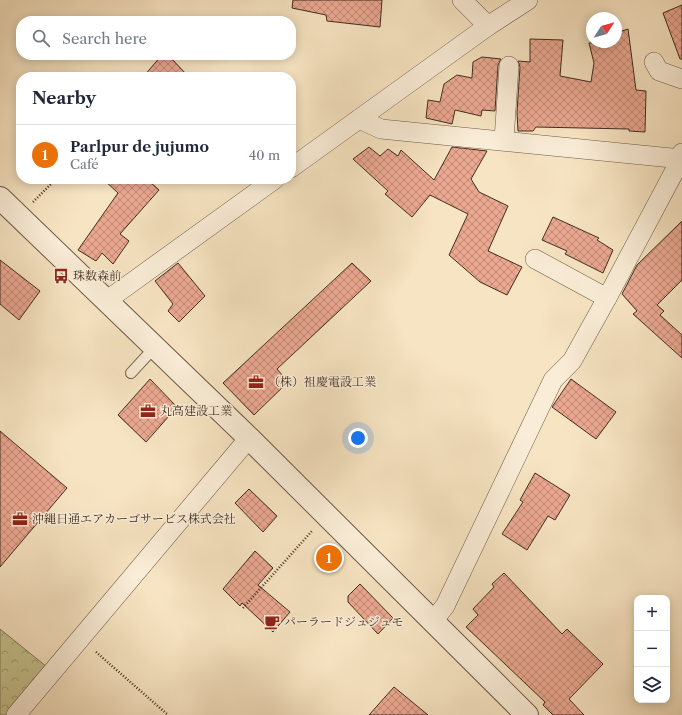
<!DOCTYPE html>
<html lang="en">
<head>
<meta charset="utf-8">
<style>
  body { margin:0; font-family:"Libre Caslon Text","Noto Serif JP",serif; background:#f6f6f7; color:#1f2937 }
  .controls { position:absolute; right:12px; bottom:12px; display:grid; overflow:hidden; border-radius:8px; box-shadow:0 2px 10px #0003 }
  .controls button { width:36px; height:36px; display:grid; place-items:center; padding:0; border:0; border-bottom:1px solid #e0e1e3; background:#fff; color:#1f2937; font:20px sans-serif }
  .compass { position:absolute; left:586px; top:12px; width:36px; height:36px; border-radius:50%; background:#fff; box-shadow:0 2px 10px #0003; rotate:54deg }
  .you { position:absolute; left:358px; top:438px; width:14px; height:14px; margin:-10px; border:3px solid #fff; border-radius:50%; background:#1a73e8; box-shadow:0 0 0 6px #1a73e833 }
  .badge { display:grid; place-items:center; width:26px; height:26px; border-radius:50%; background:#ea580c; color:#fff; font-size:13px; font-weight:700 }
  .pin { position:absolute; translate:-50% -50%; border:2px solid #fff; box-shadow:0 1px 4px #0006 }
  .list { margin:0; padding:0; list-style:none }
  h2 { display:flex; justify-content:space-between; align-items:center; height:52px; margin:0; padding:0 16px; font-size:17px }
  h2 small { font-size:13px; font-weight:400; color:#747a83 }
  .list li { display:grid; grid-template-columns:26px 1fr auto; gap:12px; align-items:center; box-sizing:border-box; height:60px; padding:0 16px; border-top:1px solid #e0e1e3 }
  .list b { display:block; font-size:15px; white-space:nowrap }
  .list p { margin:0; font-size:13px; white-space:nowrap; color:#747a83 }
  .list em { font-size:13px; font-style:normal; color:#747a83 }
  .icon { flex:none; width:22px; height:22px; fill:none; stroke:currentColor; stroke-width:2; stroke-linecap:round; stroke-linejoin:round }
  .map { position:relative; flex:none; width:682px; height:715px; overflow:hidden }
  .search { position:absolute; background:#fff; box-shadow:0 2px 10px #0003; left:16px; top:16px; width:280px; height:44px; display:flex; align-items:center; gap:10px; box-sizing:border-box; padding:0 14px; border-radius:16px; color:#747a83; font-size:15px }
  .panel { position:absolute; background:#fff; box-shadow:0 2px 10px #0003; left:16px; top:72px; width:280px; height:112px; border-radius:16px }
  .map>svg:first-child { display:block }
</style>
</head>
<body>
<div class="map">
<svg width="682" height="715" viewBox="0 0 682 715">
  <defs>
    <pattern id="forest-crowns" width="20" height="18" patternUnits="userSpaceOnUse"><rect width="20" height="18" fill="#c4c28e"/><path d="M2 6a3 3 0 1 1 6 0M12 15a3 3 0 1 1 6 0" fill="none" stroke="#a19e74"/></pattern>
    <pattern id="building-cross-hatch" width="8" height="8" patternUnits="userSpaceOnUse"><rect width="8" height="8" fill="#eba891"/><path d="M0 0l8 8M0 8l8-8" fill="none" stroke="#c08976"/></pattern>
  </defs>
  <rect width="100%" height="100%" fill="#f7e4c2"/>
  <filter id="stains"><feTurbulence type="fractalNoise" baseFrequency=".005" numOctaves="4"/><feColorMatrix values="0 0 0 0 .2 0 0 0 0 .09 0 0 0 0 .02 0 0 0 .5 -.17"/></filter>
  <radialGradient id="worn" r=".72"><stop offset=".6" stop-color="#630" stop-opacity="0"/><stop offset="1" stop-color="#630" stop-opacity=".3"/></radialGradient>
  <polygon fill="url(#forest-crowns)" stroke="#827758" points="0,629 47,667 6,715 0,715"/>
  <g fill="url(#building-cross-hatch)" stroke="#402c21">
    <polygon points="293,0 382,0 380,27 327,21 326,15 292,8"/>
    <polygon points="682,5 682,59 680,59 663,13"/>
    <polygon points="628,29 636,90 646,91 645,132 629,131 629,129 536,127 533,131 518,131 517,112 520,67 518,61 530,62 530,39 563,40 560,76 591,82 594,63 589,43 616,42 616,33"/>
    <polygon points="162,55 168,55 189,77 143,77"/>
    <polygon points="482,57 501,59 498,65 495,111 482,110 481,116 455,110 452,124 426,118 428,100 440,102 444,84 457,75 472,78 473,62"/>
    <polygon points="369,147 380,156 388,149 398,156 401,150 434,180 452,147 487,151 471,179 479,192 508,206 488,251 522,267 507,295 480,282 449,255 468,214 430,195 412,217 385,194 388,191 353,159"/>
    <polygon points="103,179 147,179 159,190 120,234 129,241 113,264 102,253 96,261 78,250 118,193"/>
    <polygon points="553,217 599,238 597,240 613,250 603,273 565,254 567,251 542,240"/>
    <polygon points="682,221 682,280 657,305 664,311 660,315 682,335 682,358 633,314 637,311 622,294 637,265"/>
    <polygon points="0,260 40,291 19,320 0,304"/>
    <polygon points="178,263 205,296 179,322 168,311 173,304 155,281"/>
    <polygon points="352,263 371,281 277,369 288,382 254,415 223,383"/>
    <polygon points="150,379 177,407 146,442 118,415"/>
    <polygon points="571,379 616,412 596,439 552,407"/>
    <polygon points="0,431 67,488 0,567"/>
    <polygon points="535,473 570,495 555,520 548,516 527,550 502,534 523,502 520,500"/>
    <polygon points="249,489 277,516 263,532 235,503"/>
    <polygon points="255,551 273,568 258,585 290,612 273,632 242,603 240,606 223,589"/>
    <polygon points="504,573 562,634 567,629 603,664 569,699 584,715 553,715 543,705 545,702 466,627 478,615 473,609 494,587 492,584"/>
    <polygon points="360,584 393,618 378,634 348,602 348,596"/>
    <polygon points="394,687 428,715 369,715"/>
  </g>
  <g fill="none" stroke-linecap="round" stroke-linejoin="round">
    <g stroke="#6e5a49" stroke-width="12">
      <polyline id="service" points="131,373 154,348"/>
    </g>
    <g stroke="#6e5a49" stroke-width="20">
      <g id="minor">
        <polyline points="462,0 488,26"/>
        <polyline points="654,62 659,71 682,79"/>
        <polyline points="359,119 381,129 682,159"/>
        <polyline points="504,140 509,66"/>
        <polyline points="291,168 488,26 528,0"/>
        <polyline points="535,259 607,298"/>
        <polyline points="106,301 275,179"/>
        <polyline points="433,621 445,606 553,380 572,361 607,298 681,159 682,153"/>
        <polyline points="16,715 249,438"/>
      </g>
    </g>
    <g stroke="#6e5a49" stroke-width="24">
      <polyline id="tertiary" points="0,198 249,438 527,715"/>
    </g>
    <g stroke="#402c21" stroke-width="2.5" stroke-dasharray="1 2" stroke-linecap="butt">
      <polyline points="33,202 56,179"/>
      <polyline points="243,608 312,531"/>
      <polyline points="96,652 168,715"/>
    </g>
    <use href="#service" stroke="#faedd7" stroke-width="10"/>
    <use href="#minor" stroke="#faedd7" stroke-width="19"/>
    <use href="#tertiary" stroke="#faedd7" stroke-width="22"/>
  </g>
  <defs>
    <g id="bus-bare" transform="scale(1.2)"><path d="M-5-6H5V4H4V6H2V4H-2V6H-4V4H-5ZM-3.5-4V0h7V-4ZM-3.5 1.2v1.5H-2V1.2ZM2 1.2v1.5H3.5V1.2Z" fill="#8f2418" stroke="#faedd7" stroke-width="2.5" paint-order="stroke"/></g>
    <g id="office-bare" transform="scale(1.2)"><path d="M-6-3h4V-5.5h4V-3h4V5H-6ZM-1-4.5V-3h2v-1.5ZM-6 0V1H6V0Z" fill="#8f2418" stroke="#faedd7" stroke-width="2.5" paint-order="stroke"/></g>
    <g id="cafe-bare" transform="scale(1.2)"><path d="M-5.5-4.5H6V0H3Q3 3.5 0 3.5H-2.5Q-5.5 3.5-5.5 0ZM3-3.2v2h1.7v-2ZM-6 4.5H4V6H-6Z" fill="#8f2418" stroke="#faedd7" stroke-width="2.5" paint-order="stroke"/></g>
  </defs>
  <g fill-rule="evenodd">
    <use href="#bus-bare" x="61" y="276"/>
    <use href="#office-bare" x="256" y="382"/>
    <use href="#office-bare" x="148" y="411"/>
    <use href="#office-bare" x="20" y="519"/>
    <use href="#cafe-bare" x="272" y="622"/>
  </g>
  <g text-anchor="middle" stroke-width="3" stroke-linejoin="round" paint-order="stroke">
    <g font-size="12" fill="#402c21" stroke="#faedd7" text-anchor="start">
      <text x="73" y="280">珠数森前</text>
      <text x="268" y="386">（株）祖慶電設工業</text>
      <text x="160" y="415">丸高建設工業</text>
      <text x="32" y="523">沖縄日通エアカーゴサービス株式会社</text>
      <text x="284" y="626">パーラードジュジュモ</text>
    </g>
  </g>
  <rect width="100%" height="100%" filter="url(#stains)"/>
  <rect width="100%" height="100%" fill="url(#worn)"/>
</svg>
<div class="controls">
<button>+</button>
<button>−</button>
<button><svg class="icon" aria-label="layers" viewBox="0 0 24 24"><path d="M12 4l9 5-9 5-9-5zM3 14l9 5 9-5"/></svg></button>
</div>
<svg class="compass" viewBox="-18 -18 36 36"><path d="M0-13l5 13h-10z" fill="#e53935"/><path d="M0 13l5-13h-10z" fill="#747a83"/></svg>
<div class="you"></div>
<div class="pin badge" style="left:329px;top:558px;background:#e8710a">1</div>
<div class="search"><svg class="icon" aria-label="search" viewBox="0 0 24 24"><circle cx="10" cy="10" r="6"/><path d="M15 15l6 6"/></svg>Search here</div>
<section class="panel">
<h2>Nearby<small></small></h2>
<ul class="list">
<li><span class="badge" style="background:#e8710a">1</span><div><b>Parlpur de jujumo</b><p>Café</p></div><em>40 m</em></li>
</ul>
</section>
</div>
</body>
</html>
